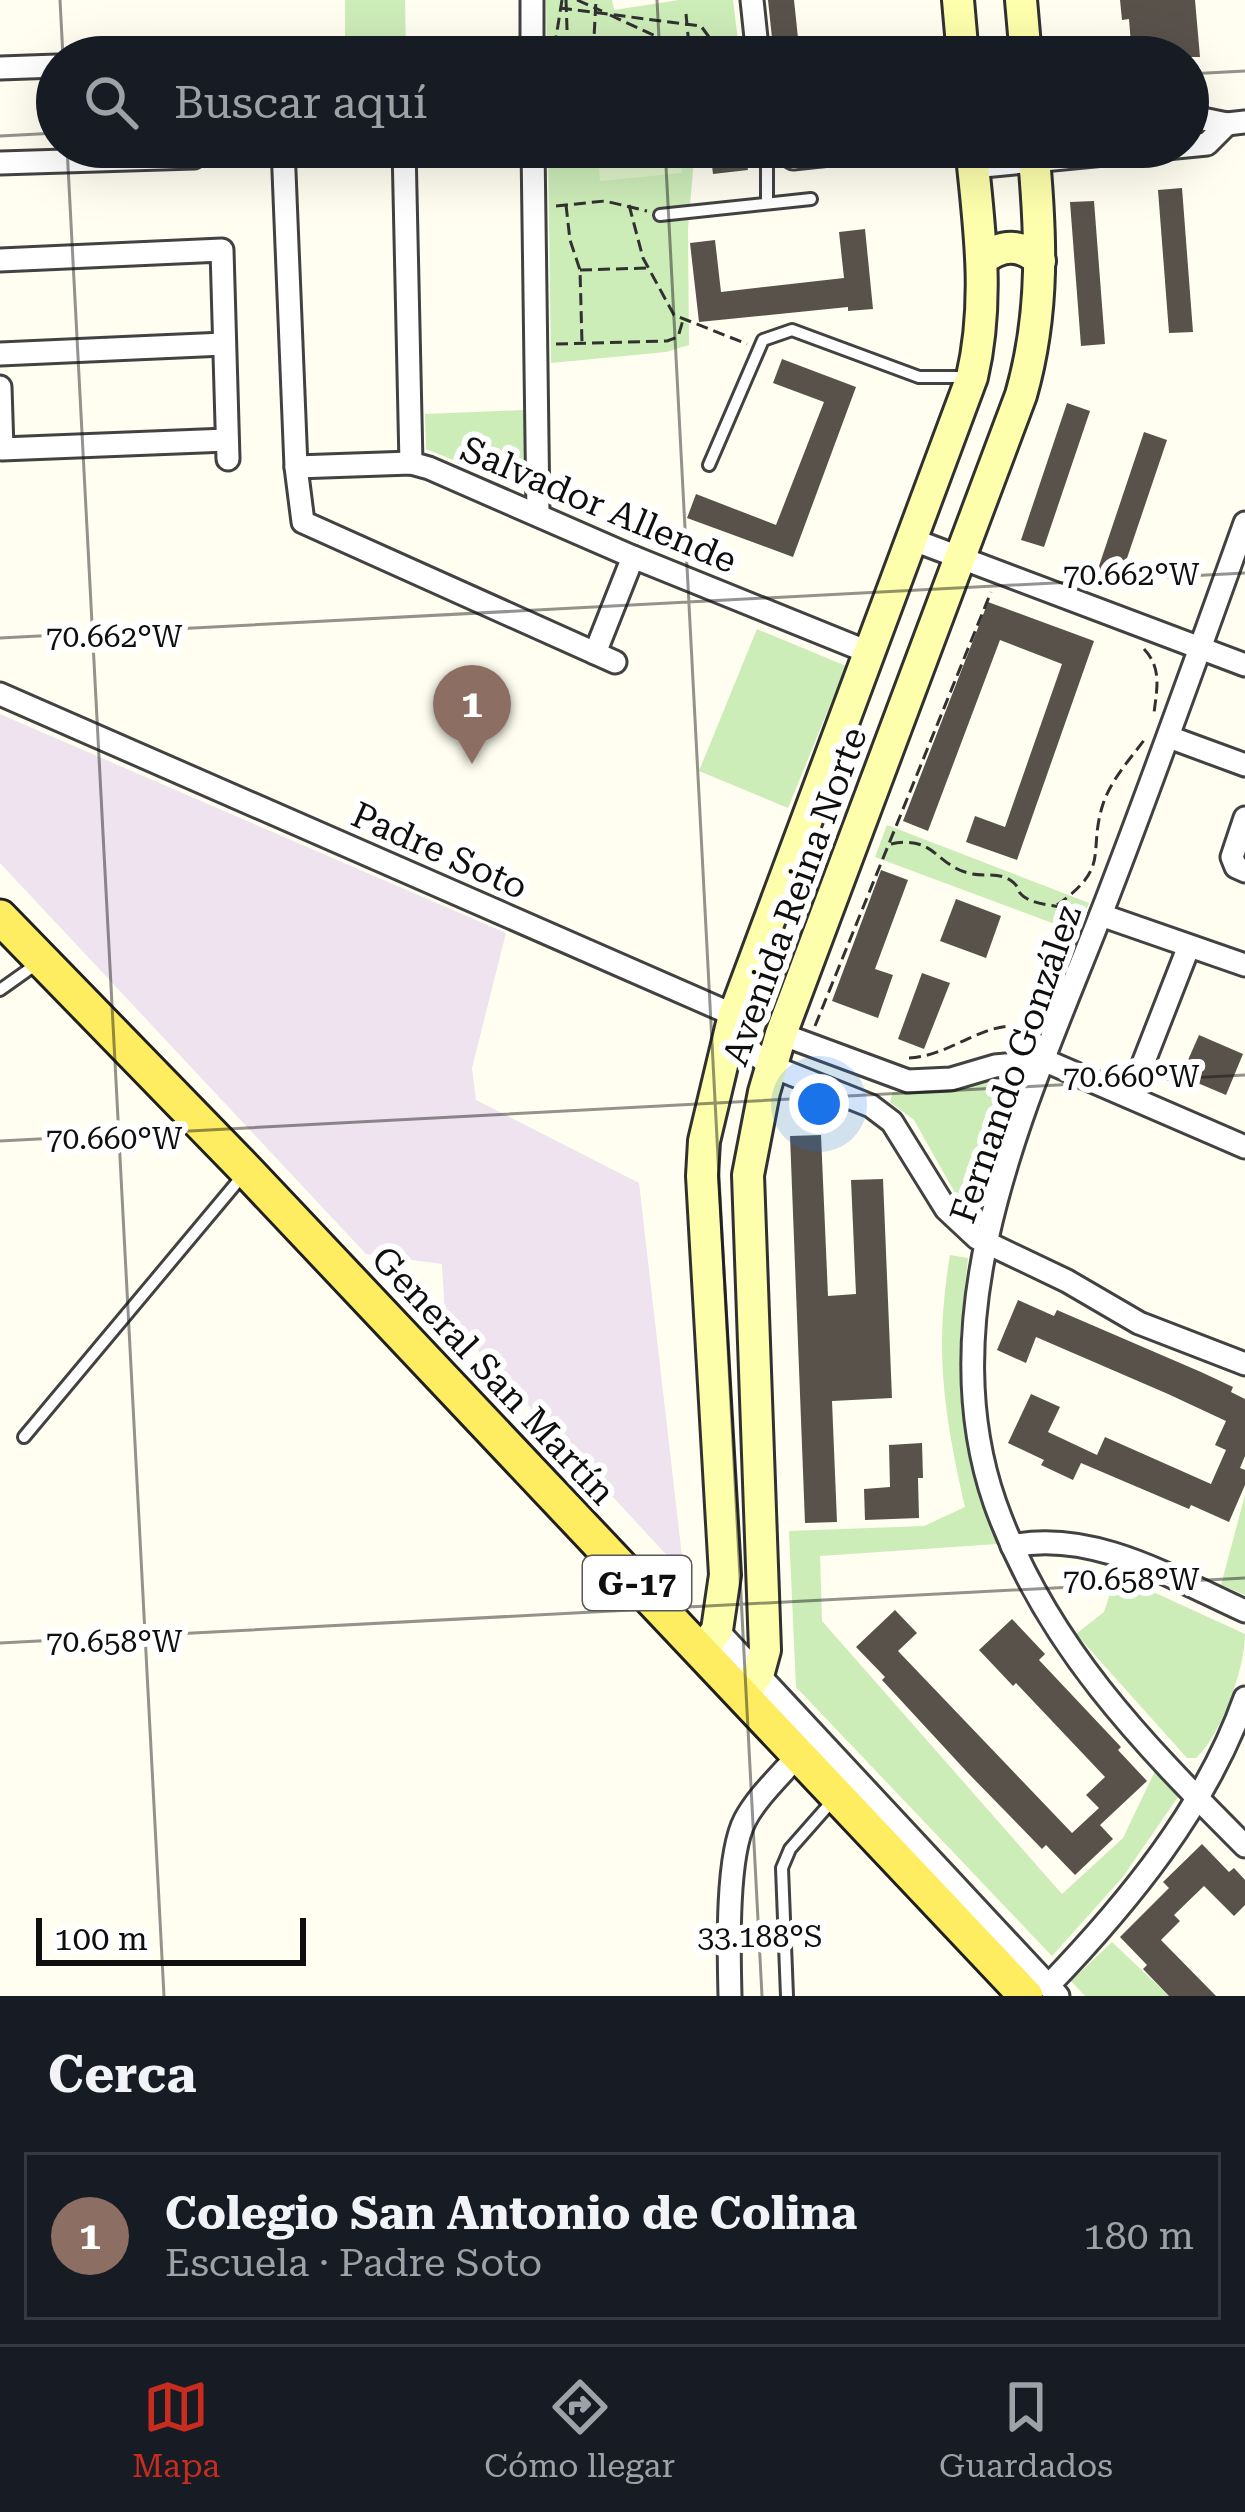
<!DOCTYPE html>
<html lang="es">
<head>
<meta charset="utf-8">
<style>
  body { margin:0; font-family:"Roboto Serif",serif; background:#242831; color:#f1f3f6 }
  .scale { position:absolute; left:36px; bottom:30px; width:270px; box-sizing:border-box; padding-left:12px; border:6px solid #0f0f0f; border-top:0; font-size:33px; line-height:42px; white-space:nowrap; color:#0f0f0f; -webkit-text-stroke:9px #fff; paint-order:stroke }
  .you { position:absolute; left:819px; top:1104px; width:42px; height:42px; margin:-30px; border:9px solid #fff; border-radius:50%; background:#1a73e8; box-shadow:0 0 0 18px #1a73e833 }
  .badge { display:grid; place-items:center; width:78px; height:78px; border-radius:50%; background:#c72c1e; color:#fff; font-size:39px; font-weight:700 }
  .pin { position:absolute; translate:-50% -99px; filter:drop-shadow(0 3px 6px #0008) }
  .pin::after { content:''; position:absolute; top:63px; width:42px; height:36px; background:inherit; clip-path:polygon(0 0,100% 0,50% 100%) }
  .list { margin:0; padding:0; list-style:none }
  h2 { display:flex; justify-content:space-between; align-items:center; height:156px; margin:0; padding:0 48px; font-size:51px }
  h2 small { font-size:39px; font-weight:400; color:#9ea1a6 }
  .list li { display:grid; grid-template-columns:78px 1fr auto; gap:36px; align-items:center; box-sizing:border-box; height:168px; margin:0 24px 24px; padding:0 24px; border:3px solid #363941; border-radius:0px }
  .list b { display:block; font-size:45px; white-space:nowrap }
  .list p { margin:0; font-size:39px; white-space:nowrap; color:#9ea1a6 }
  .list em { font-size:39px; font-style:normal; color:#9ea1a6 }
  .icon { flex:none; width:66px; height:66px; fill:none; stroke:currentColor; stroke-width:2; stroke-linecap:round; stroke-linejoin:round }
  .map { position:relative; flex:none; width:1245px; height:1996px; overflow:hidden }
  .search { position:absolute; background:#171b24; box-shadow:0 12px 48px #0002; left:36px; right:36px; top:36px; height:132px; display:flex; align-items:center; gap:30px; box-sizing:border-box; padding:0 42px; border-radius:66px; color:#9ea1a6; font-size:45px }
  .sheet { height:348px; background:#171b24 }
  nav { display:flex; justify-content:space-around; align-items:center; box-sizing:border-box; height:168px; border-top:3px solid #363941; background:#171b24; font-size:33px; color:#9ea1a6 }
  nav a { display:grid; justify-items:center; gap:6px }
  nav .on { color:#c72c1e }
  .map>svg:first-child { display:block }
</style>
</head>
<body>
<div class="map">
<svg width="1245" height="1996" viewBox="0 0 1245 1996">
  <rect width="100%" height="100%" fill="#fffef1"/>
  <polygon fill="#eee3ee" points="0,714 506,933 472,1068 476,1100 639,1183 684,1574 445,1315 442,1264 366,1254 0,863"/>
  <g fill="#ccecb8">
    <polygon points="345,0 405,0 406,53 345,53"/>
    <polygon points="546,0 612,0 614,10 679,0 733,0 740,57 547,57"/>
    <polygon points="548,147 695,147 688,229 689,345 666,352 551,363"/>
    <polygon points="524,410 527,490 426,449 425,414"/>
    <polygon points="757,629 846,666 788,808 699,771"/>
    <polygon points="887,825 1089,903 1076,932 875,857"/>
    <path d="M1004,1076L1016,1078L1020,1088L979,1200L971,1203L959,1200L914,1120L890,1102L893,1092C933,1098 966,1086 1004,1076Z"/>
    <path d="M950,1255L968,1258L960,1334V1393L997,1544L820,1556L822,1621L1062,1894L1123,1838L1155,1771L1180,1794L1122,1878L1052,1956L796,1687L789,1531L924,1526L965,1507C944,1414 934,1351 950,1255Z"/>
    <polygon points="1245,1495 1245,1595 1221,1585"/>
    <path d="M1116,1575L1245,1634C1245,1668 1222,1734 1196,1758H1187L1076,1634L1104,1612Z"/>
    <polygon points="1112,1942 1169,1996 1085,1996 1071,1981"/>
  </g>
  <polygon fill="#dff3ca" points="597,147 679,147 682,173 600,181"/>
  <g fill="#58524b">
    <polygon points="768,0 794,0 800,57 774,57"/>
    <polygon points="1120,0 1195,0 1200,57 1132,57 1129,19 1122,20"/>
    <polygon points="718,147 745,147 748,170 713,174 710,150"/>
    <polygon points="1182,188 1193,332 1169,333 1158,190"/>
    <polygon points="1094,201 1105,344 1081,346 1070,202"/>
    <polygon points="865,229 873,309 848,311 848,307 699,322 690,243 715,240 721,292 844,278 839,232"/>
    <polygon points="782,359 856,387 793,557 687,518 696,494 776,525 824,402 773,383"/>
    <polygon points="1067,403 1090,411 1044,547 1021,540"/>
    <polygon points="1144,432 1167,440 1121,576 1098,569"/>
    <polygon points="988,602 1094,641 1017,860 966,842 975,816 1005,827 1062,664 1000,640 928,831 903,821"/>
    <polygon points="881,870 908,880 875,969 893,975 878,1018 832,1001"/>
    <polygon points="956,899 1001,916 986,958 940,941"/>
    <polygon points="922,973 950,983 924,1049 898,1039"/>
    <polygon points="1199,1035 1243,1054 1226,1095 1181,1076"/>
    <polygon points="821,1135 828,1296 856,1294 851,1180 883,1179 892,1398 832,1401 837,1522 805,1523 790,1136"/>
    <polygon points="1018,1300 1054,1316 1057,1310 1201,1372 1233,1387 1231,1392 1245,1399 1245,1456 1240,1468 1245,1470 1245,1485 1229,1522 1191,1505 1189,1509 1081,1463 1073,1480 1041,1465 1044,1460 1008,1443 1031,1394 1060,1407 1048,1432 1097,1455 1105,1437 1211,1484 1226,1450 1215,1445 1226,1421 1168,1394 1036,1337 1026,1363 997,1350"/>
    <polygon points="922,1443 923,1478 918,1478 919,1518 865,1520 864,1489 890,1487 889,1445"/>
    <polygon points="895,1610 917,1633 898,1651 1072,1833 1099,1808 1086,1795 1105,1777 1016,1683 1013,1686 979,1650 1012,1619 1045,1654 1039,1660 1121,1747 1118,1750 1147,1781 1100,1825 1113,1839 1075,1875 1046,1845 1042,1849 968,1773 882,1680 885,1677 856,1647"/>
    <polygon points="1202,1844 1229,1872 1234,1868 1245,1880 1245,1905 1234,1916 1204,1886 1174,1915 1180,1921 1161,1940 1216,1996 1169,1996 1143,1969 1147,1965 1120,1937 1169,1888 1163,1882"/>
  </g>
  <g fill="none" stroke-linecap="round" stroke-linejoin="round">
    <g stroke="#424242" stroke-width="16">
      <g id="lane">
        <polyline points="767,203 767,159 778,150"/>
        <polyline points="660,215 811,199"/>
        <polyline points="709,465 763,340 792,330 919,377 967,377"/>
        <polyline points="0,990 38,963"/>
        <polyline points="24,1437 244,1174"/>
        <polyline points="787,1996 782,1868 790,1849 834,1799"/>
      </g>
    </g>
    <g stroke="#424242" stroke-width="27">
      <g id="street">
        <polyline points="752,0 758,57"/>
        <polyline points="532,57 532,0"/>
        <polyline points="0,68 57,66"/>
        <polyline points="1188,116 1227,124 1245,122"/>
        <polyline points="283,147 296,467 303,522 615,662"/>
        <polyline points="404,147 411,463"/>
        <polyline points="533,147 538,513"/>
        <polyline points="776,147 793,158 895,147"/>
        <polyline points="0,163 194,157"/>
        <polyline points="973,167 1207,144 1227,124"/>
        <polyline points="0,260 222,250 228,459"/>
        <polyline points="0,354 224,344"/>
        <polyline points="0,387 2,449 227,440"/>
        <polyline points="296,467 411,463 429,468 633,557 868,652"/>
        <path d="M1245,523C1201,646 1157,769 1110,891C1038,1080 924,1298 995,1503C1045,1644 1142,1743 1245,1846"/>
        <polyline points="911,539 1245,665"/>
        <polyline points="595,653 633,557"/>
        <polyline points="0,694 734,1015"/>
        <polyline points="1169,737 1245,765"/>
        <polyline points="1245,818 1232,857 1236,867 1245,871"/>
        <polyline points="1101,915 1245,965"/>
        <polyline points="728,1034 771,1066 871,1106 892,1122 946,1209 977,1238 1067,1281 1139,1323 1245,1364"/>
        <polyline points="781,1034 908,1081 951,1079 995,1066 1046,1061 1245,1147"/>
        <polyline points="1130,1097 1189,946"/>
        <path d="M1012,1546C1093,1529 1174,1579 1245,1611"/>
        <polyline points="717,1630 1058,1996"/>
        <path d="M1048,1986C1128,1903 1206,1808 1245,1698"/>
        <path d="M730,1996C729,1954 726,1856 745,1820C757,1797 781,1775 798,1755"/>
      </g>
    </g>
    <g stroke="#313131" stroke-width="36">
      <g id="secondary">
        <polyline points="958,0 963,57"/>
        <polyline points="1021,0 1026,57"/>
        <path d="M982,260C1001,244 1021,243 1040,261"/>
        <path d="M701,1652L717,1630L725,1575L702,1176L704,1141L734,1015L972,377C990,300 979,224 971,147"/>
        <path d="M742,1696L759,1672L765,1650L748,1175L764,1092L781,1034L1021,395C1045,311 1041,233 1033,147"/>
      </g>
    </g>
    <g stroke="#202020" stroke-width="39">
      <polyline id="primary" points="0,917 247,1171 1026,1996"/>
    </g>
    <g stroke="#313131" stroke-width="3" stroke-dasharray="12 6" stroke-linecap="butt">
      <polyline points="562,0 555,44 568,54 581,54"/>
      <polyline points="566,0 568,57"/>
      <polyline points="577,0 602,11"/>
      <polyline points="560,8 701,26 709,37 699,45 583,54"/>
      <polyline points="686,14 690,57"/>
      <polyline points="610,15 701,57"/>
      <polyline points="710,41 714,57"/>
      <polyline points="589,51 594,38 596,0"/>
      <polyline points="566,205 570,240 580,270 582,343"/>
      <polyline points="629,205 643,258 674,315 747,344"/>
      <polyline points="556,206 605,201 647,211"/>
      <polyline points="580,270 647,268"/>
      <polyline points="556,344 667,341 678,337 683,320"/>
      <path d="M1144,649C1162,668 1157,688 1154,713"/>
      <path d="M891,844C934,835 935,864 968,873C984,878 999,870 1014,883C1023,892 1015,891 1026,898C1040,907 1065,905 1081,912"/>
      <path d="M1057,905C1112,866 1087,854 1103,804C1111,780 1130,759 1145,739"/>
      <polyline points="1071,933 1072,908"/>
      <polyline points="815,1026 991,592"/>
      <polyline points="1033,1026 1042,992 1061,958"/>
      <path d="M909,1058C955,1056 989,1013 1036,1030"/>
    </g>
    <use href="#lane" stroke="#fff" stroke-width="10"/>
    <use href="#street" stroke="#fff" stroke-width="21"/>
    <use href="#secondary" stroke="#fdffac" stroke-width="30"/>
    <use href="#primary" stroke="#ffed61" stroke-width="33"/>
  </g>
  <path fill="none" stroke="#0f0f0f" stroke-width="3" stroke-opacity="0.45" d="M60,0L63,57M657,0L660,57M1188,74L1245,71M0,136L57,133M67,147L164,1996M665,147L762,1996M0,638L1245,573M0,1141L1245,1075M0,1643L1245,1578"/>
  <g text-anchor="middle" stroke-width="12" stroke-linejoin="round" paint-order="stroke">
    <rect fill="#fff" stroke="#575757" stroke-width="3" x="583" y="1556" width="108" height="54" rx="9"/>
    <g font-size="33" font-weight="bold" fill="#0f0f0f">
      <text x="637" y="1595">G-17</text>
    </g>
    <g font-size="36" fill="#0f0f0f" stroke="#fff">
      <text transform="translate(599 504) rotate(23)" y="13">Salvador Allende</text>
      <text transform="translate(440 850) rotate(24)" y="13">Padre Soto</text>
      <text transform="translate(794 896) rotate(-70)" y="13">Avenida Reina Norte</text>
      <text transform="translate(1015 1064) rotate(-71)" y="13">Fernando González</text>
      <text transform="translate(494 1375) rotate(47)" y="13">General San Martín</text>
    </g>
  </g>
  <g font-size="30" text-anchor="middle" fill="#0f0f0f" stroke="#fff" stroke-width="12" stroke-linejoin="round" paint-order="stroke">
    <text x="1131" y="585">70.662°W</text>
    <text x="114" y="647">70.662°W</text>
    <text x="1131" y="1087">70.660°W</text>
    <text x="114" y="1149">70.660°W</text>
    <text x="1131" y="1590">70.658°W</text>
    <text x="114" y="1652">70.658°W</text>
    <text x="760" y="1947">33.188°S</text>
  </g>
</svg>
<div class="scale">100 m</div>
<div class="you"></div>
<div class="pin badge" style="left:472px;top:764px;background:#8d6e63">1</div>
<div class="search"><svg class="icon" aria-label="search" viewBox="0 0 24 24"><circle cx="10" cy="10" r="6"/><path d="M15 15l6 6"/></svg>Buscar aquí</div>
</div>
<section class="sheet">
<h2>Cerca<small></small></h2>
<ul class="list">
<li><span class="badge" style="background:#8d6e63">1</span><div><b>Colegio San Antonio de Colina</b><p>Escuela · Padre Soto</p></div><em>180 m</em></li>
</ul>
</section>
<nav>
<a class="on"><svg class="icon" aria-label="map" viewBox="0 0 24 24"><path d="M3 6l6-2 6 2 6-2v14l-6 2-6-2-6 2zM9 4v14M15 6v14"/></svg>Mapa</a>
<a><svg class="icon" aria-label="directions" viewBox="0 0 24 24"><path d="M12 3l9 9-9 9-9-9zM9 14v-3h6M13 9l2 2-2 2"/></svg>Cómo llegar</a>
<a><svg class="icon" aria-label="saved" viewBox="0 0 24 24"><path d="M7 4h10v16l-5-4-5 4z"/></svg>Guardados</a>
</nav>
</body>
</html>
